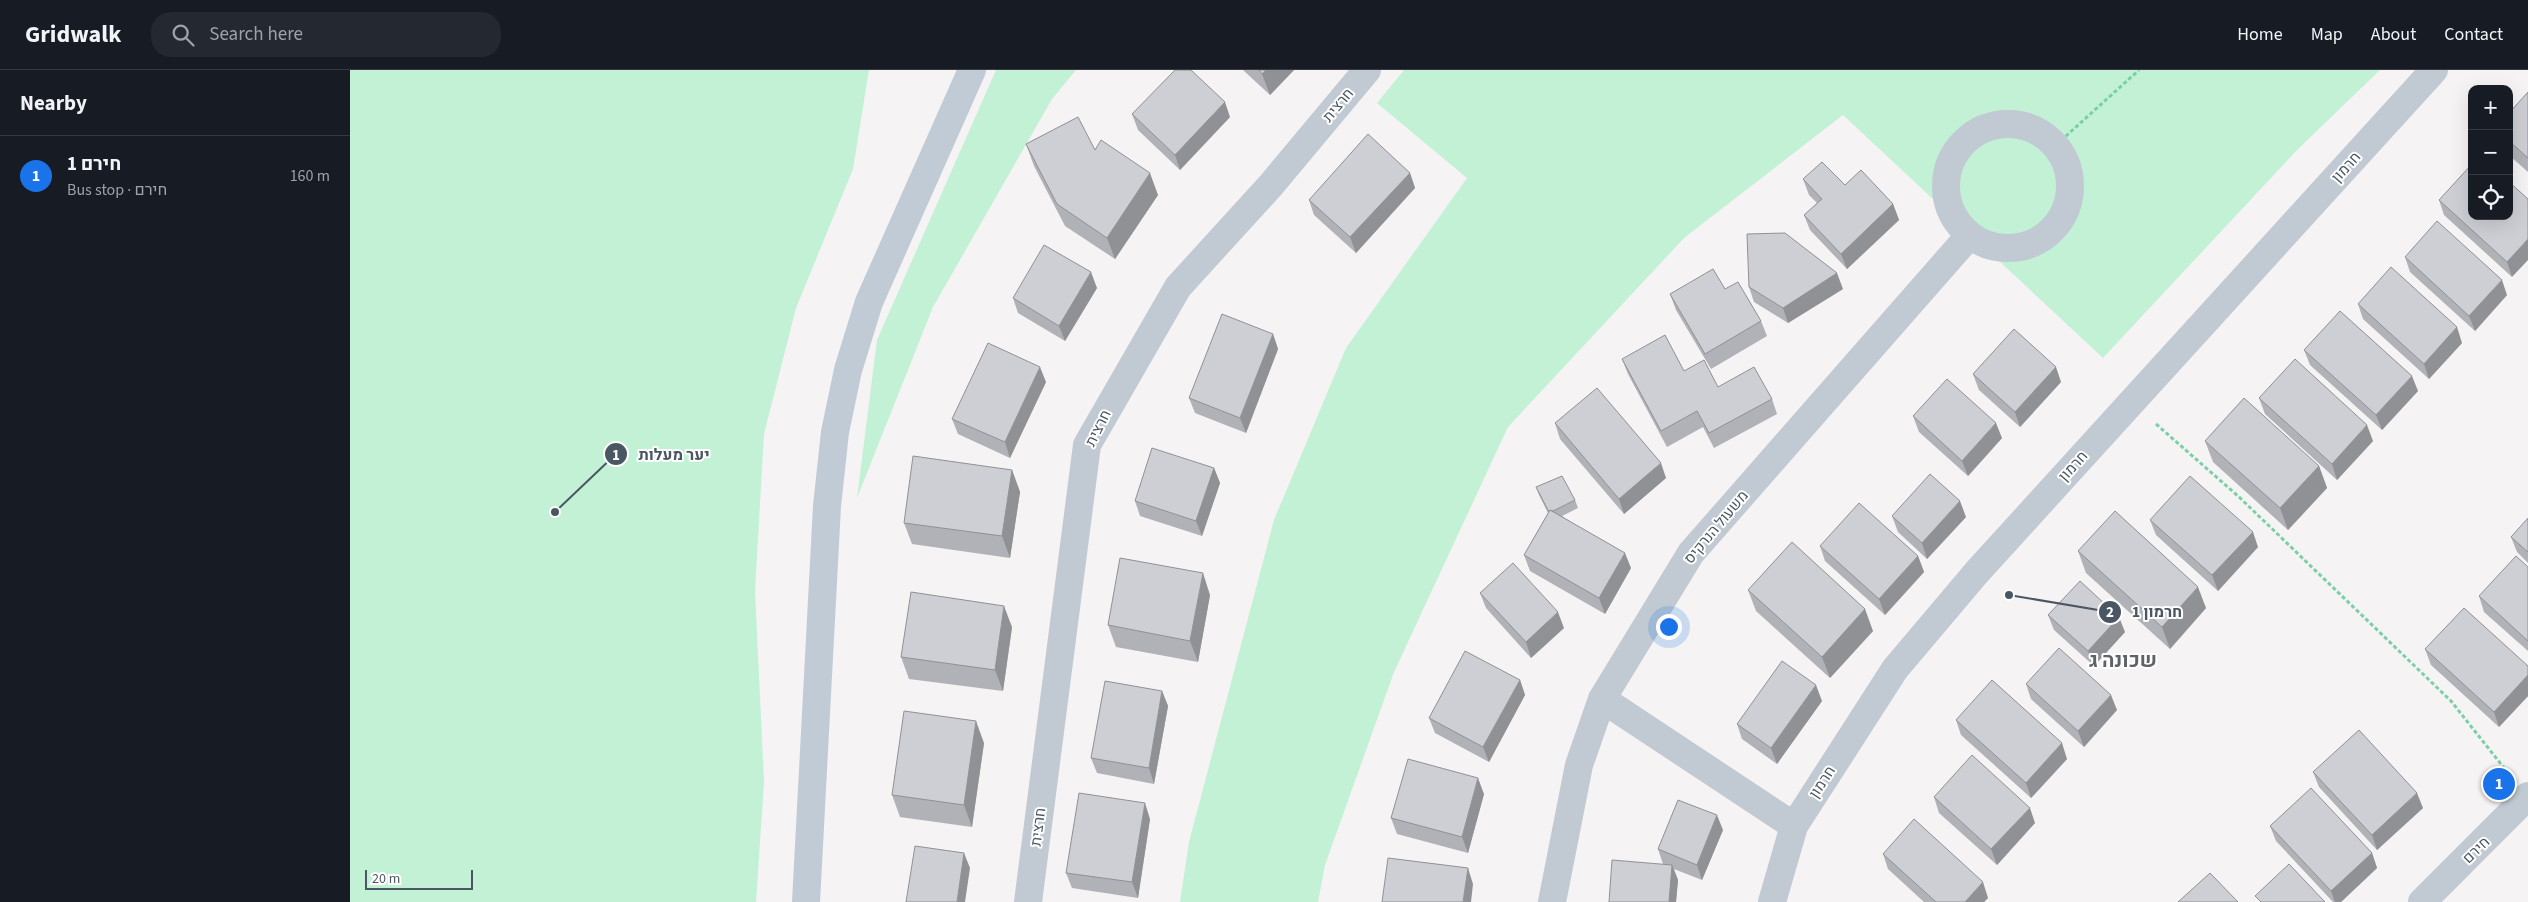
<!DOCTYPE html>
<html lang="en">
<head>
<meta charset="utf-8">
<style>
  body { margin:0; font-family:"Source Sans 3",Heebo,sans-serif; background:#242831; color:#f1f3f6 }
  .controls { position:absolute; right:15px; top:15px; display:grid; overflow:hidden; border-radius:10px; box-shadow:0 5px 20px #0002 }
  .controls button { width:45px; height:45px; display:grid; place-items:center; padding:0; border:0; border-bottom:1px solid #363941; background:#171b24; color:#f1f3f6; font:25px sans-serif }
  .scale { position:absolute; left:15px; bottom:12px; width:108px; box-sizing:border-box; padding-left:5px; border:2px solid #4a5661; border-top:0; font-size:14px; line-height:18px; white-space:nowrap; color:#4a5661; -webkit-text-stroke:4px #fff; paint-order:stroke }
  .you { position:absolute; left:1318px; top:556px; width:18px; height:18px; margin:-12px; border:4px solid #fff; border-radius:50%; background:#1a73e8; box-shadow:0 0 0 8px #1a73e833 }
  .badge { display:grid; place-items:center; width:32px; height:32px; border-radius:50%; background:#1a73e8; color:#fff; font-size:16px; font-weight:700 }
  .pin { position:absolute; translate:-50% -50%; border:2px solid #fff; box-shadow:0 1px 5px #0006 }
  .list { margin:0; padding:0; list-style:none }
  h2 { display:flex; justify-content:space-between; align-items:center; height:65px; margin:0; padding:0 20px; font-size:21px }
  h2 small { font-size:16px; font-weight:400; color:#9ea1a6 }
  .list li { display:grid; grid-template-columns:32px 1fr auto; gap:15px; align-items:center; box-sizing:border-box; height:80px; padding:0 20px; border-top:1px solid #363941 }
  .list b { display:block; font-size:19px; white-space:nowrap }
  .list p { margin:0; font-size:16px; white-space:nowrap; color:#9ea1a6 }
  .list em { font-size:16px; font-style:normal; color:#9ea1a6 }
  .icon { flex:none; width:28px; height:28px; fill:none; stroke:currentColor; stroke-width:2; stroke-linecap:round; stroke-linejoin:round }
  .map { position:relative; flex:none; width:2178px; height:832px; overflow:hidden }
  header { display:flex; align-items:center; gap:30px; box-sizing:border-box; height:70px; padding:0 25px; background:#171b24; border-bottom:1px solid #363941 }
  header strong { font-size:24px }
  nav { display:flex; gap:28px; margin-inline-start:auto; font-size:18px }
  .search { width:350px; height:45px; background:#242831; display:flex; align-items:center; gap:12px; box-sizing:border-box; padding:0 18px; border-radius:20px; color:#9ea1a6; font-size:19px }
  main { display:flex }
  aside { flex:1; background:#171b24 }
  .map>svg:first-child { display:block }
</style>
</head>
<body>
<header>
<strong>Gridwalk</strong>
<div class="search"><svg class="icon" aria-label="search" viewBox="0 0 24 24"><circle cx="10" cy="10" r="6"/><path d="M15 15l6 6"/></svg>Search here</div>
<nav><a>Home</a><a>Map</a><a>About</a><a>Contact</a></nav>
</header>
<main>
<aside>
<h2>Nearby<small></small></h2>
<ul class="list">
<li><span class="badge">1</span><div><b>חירם 1</b><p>Bus stop · חירם</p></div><em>160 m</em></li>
</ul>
</aside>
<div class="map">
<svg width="2178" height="832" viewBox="0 0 2178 832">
  <rect width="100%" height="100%" fill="#f5f3f3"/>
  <g fill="#c3f1d5">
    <polygon points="0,0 519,0 503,99 446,238 414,364 405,521 414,712 406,832 0,832"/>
    <polygon points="646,0 726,0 702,29 583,237 507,428 527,270"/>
    <polygon points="1054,0 2030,0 1947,80 1753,288 1493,45 1334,168 1158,357 1044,602 975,795 968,832 830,832 839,772 924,450 996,278 1117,108 1027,33"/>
  </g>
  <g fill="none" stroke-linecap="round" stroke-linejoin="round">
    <g stroke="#7ad0a6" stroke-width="3" stroke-dasharray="4 2.5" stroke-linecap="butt">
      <polyline points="1706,75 1789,0"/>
      <polyline points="1806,354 1888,426 2101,631 2158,703"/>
    </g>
    <g stroke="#c1cad2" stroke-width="28">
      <circle cx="1658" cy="116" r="62"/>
      <polyline points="1252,629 1444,756"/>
      <polyline points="678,832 737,375 828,217 921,115 1017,0"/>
      <polyline points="1202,832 1229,695 1252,629 1341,483 1619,166"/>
      <polyline points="1422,832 1444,756 1545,599 1627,502 2084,0"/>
      <polyline points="2072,832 2178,726"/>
    </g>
    <polyline stroke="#c1cbd6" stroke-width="28" points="456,832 477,436 485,362 498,300 519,232 622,0"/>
  </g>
  <g fill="#b0b2b7">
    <polygon points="893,0 944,0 920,25"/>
    <polygon points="2178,22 2178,102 2159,85 2159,43"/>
    <polygon points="782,44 880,47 830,100 788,60"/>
    <polygon points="676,74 745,80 808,125 765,189 715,156 684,96"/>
    <polygon points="1060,103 1065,118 1006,183 964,145 959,130"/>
    <polygon points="1453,109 1495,115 1543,134 1549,150 1497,199 1460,160 1454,145 1467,133 1459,125"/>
    <polygon points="2089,130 2159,146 2162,207 2094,145"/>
    <polygon points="2055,187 2157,225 2125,261 2060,202"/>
    <polygon points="1399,217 1493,219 1438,253 1404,232"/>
    <polygon points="747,218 715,271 668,243 663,228"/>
    <polygon points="1375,219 1411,251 1417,266 1361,299 1326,240 1320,224"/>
    <polygon points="2008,234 2112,273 2079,309 2013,249"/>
    <polygon points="923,264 928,279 896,363 845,343 839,328"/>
    <polygon points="1954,280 2068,321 2032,360 1960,295"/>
    <polygon points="1272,289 1334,301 1368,317 1422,329 1427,344 1364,378 1353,357 1317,377 1278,304"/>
    <polygon points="1623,304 1711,312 1670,357 1629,320"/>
    <polygon points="696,312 660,388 608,364 602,349"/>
    <polygon points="1909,328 2023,371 1987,410 1915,344"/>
    <polygon points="1563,346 1652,368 1618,406 1569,362"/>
    <polygon points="1205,353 1316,408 1274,444 1210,369"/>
    <polygon points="1855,371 1969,396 1977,418 1938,460 1863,392"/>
    <polygon points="864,398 870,413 852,466 790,446 785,431"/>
    <polygon points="662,400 670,422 660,488 562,474 554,453"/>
    <polygon points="1186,417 1225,430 1228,438 1212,446 1281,498 1255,544 1180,501 1174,485 1198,443 1189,425"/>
    <polygon points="1542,446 1616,447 1577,489 1548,462"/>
    <polygon points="2178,448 2178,493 2167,482 2161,467"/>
    <polygon points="1800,450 1908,477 1868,521 1806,465"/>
    <polygon points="1470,476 1568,486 1574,502 1535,545 1475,491"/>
    <polygon points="1728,481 1856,538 1820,579 1736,503"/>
    <polygon points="2178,497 2178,581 2134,542 2129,526"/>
    <polygon points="1398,520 1523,561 1480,608 1406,541"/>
    <polygon points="1130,523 1214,558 1181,588 1136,538"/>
    <polygon points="860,525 848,592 766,577 758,555"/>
    <polygon points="1698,545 1775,562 1744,596 1704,560"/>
    <polygon points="662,557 653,621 559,609 551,587"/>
    <polygon points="2075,579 2178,596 2178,626 2149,657 2081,595"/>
    <polygon points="1170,610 1175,625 1139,692 1085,663 1079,648"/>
    <polygon points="1676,614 1767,640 1734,677 1681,629"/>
    <polygon points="812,621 818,636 804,714 747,703 741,688"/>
    <polygon points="1472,631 1427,694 1392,669 1387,654"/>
    <polygon points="1606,650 1717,689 1681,728 1611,665"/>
    <polygon points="634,673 622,757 550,747 542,725"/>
    <polygon points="1963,702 2073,738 2027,780 1969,717"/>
    <polygon points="1134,724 1118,783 1047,764 1041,748"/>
    <polygon points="1584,727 1685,753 1647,795 1589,743"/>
    <polygon points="800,749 788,828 722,818 716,803"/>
    <polygon points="1920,756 2022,783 2027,798 1991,832 1983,832 1926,771"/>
    <polygon points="1373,760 1352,810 1324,799 1328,810 1326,832 1259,832 1313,794 1308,779"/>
    <polygon points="1533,784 1638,828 1634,832 1574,832 1538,799"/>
  </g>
  <g fill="#909195">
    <polygon points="916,0 944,0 920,25 912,4"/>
    <polygon points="875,32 880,47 830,100 825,85"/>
    <polygon points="800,103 808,125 765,189 757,168"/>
    <polygon points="1060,103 1065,118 1006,183 1000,167"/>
    <polygon points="1543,134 1549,150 1497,199 1491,184"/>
    <polygon points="2178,169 2178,190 2162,207 2157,192"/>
    <polygon points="741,202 747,218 715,271 709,256"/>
    <polygon points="1487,203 1493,219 1438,253 1433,238"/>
    <polygon points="2152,210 2157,225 2125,261 2119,246"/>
    <polygon points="2107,257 2112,273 2079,309 2074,294"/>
    <polygon points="923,264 928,279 896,363 890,348"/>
    <polygon points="690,297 696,312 660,388 655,372"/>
    <polygon points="1706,297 1711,312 1670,357 1665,342"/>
    <polygon points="2062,306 2068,321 2032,360 2026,345"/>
    <polygon points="1646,353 1652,368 1618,406 1612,391"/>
    <polygon points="2017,355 2023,371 1987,410 1982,394"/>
    <polygon points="1311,393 1316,408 1274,444 1269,429"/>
    <polygon points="1969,396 1977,418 1938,460 1930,438"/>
    <polygon points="864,398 870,413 852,466 846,451"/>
    <polygon points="662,400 670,422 660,488 652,466"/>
    <polygon points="1610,431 1616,447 1577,489 1572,473"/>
    <polygon points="1903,462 1908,477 1868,521 1862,505"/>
    <polygon points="1275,483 1281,498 1255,544 1249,528"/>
    <polygon points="1568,486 1574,502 1535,545 1529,529"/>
    <polygon points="853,503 860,525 848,592 840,571"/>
    <polygon points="1848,517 1856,538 1820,579 1812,557"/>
    <polygon points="654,536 662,557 653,621 645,600"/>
    <polygon points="1515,539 1523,561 1480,608 1472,587"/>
    <polygon points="1208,542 1214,558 1181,588 1176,572"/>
    <polygon points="1769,547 1775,562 1744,596 1738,581"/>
    <polygon points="2178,605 2178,626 2149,657 2144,642"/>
    <polygon points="1170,610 1175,625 1139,692 1133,677"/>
    <polygon points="1466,615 1472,631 1427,694 1421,678"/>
    <polygon points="812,621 818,636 804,714 799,698"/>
    <polygon points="1761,625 1767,640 1734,677 1728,661"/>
    <polygon points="626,651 634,673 622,757 614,735"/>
    <polygon points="1712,673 1717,689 1681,728 1676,713"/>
    <polygon points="1128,708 1134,724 1118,783 1112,767"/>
    <polygon points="2067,723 2073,738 2027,780 2022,765"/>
    <polygon points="795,733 800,749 788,828 782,812"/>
    <polygon points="1680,738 1685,753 1647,795 1641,779"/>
    <polygon points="1367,745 1373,760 1352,810 1347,795"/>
    <polygon points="614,783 620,798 615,832 607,832"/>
    <polygon points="2022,783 2027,798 1991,832 1985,832 1981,821"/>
    <polygon points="1322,795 1328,810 1326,832 1319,832"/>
    <polygon points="1118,798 1123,814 1121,832 1113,832"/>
    <polygon points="1633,812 1638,828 1634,832 1615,832"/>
  </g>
  <g fill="#cdcfd5" stroke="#909195">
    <polygon points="825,0 841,0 875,32 825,85 782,44"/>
    <polygon points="909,0 916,0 912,4"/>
    <polygon points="2178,22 2178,88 2159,71 2159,43"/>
    <polygon points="728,47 745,80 751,70 800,103 757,168 707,134 676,74"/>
    <polygon points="1018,64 1060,103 1000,167 959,130"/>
    <polygon points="1472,92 1495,115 1511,100 1543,134 1491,184 1454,145 1472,129 1453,109"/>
    <polygon points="2122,94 2122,146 2159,146 2159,112 2178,129 2178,169 2157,192 2089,130"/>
    <polygon points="2087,151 2152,210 2119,246 2055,187"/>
    <polygon points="1435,163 1487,203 1433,238 1399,217 1397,164"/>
    <polygon points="694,175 741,202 709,256 663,228"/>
    <polygon points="2041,197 2107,257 2074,294 2008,234"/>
    <polygon points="1363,199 1375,219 1388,212 1411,251 1355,284 1320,224"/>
    <polygon points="1990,241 2062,306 2026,345 1954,280"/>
    <polygon points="872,244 923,264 890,348 839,328"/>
    <polygon points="1664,259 1706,297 1665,342 1623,304"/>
    <polygon points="1315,265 1334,301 1354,290 1368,317 1404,297 1422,329 1359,363 1347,341 1311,361 1272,289"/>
    <polygon points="638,273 690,297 655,372 602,349"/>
    <polygon points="1945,289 2017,355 1982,394 1909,328"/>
    <polygon points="1597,309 1646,353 1612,391 1563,346"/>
    <polygon points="1247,318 1311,393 1269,429 1205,353"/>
    <polygon points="1894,328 1969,396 1930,438 1855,371"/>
    <polygon points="802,378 864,398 846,451 785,431"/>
    <polygon points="563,386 662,400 652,466 554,453"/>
    <polygon points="1580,404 1610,431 1572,473 1542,446"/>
    <polygon points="1212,406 1225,430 1203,441 1200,440 1199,442 1186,417"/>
    <polygon points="1840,406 1903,462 1862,505 1800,450"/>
    <polygon points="1509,433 1568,486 1529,529 1470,476"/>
    <polygon points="1200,440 1275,483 1249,528 1174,485"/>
    <polygon points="1765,441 1848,517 1812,557 1728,481"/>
    <polygon points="2178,448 2178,482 2161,467"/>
    <polygon points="1442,472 1515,539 1472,587 1398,520"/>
    <polygon points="2166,486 2178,497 2178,571 2129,526"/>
    <polygon points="770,488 853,503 840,571 758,555"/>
    <polygon points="1163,493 1208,542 1176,572 1130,523"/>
    <polygon points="1730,511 1769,547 1738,581 1698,545"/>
    <polygon points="561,522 654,536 645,600 551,587"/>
    <polygon points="2114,538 2178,596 2178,605 2144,642 2075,579"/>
    <polygon points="1709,578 1761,625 1728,661 1676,614"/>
    <polygon points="1115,581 1170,610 1133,677 1079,648"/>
    <polygon points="1432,591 1466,615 1421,678 1387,654"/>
    <polygon points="1642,610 1712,673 1676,713 1606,650"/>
    <polygon points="755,611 812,621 799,698 741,688"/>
    <polygon points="554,641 626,651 614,735 542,725"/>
    <polygon points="2009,660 2067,723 2022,765 1963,702"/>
    <polygon points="1622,685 1680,738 1641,779 1584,727"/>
    <polygon points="1058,689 1128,708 1112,767 1041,748"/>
    <polygon points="1961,718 2022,783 1981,821 1920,756"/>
    <polygon points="729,723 795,733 782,812 716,803"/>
    <polygon points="1328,730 1367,745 1347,795 1308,779"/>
    <polygon points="1564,749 1633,812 1615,832 1586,832 1533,784"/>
    <polygon points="565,776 614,783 607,832 556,832"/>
    <polygon points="1038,788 1118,798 1113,832 1032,832"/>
    <polygon points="1262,790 1322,795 1319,832 1259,832"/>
    <polygon points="1939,794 1975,832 1911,832 1905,826"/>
    <polygon points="1860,803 1888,832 1828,832"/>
  </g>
  <g text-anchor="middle" stroke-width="4" stroke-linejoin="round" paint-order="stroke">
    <g font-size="15" fill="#4a5661" stroke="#fff">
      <text transform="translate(988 35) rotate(-50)" y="5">חרצית</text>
      <text transform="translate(1996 97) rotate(-48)" y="5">חרמון</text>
      <text transform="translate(748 358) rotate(-63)" y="5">חרצית</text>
      <text transform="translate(1723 396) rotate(-48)" y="5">חרמון</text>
      <text transform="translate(1366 457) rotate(-50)" y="5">משעול הנרקיס</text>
      <text transform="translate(1472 712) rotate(-57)" y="5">חרמון</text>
      <text transform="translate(688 757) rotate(-83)" y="5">חרצית</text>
      <text transform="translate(2126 780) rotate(-44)" y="5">חירם</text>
    </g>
    <g font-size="20" font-weight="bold" fill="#5f6368" stroke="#fff">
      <text x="1773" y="597">שכונה ג</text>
    </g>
  </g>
  <path fill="none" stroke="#4a5661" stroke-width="2" d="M205 442L266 384M1659 525L1760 542"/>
  <g fill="#4a5661" stroke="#fff" stroke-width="2">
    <circle cx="205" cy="442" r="5"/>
    <circle cx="1659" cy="525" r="5"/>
    <circle cx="266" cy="384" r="12"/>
    <circle cx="1760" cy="542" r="12"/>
  </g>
  <g font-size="15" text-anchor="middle" font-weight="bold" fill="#fff">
    <text x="266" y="390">1</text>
    <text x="1760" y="547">2</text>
  </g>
  <g font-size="16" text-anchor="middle" font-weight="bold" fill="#4a5661" stroke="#fff" stroke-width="4" stroke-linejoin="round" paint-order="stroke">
    <text x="324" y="390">יער מעלות</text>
    <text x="1807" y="547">חרמון 1</text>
  </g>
</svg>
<div class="controls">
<button>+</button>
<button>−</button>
<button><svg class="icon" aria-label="locate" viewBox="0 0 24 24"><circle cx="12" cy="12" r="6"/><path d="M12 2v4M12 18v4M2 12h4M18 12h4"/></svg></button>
</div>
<div class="scale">20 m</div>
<div class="you"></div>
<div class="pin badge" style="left:2149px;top:714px">1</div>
</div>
</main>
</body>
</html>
